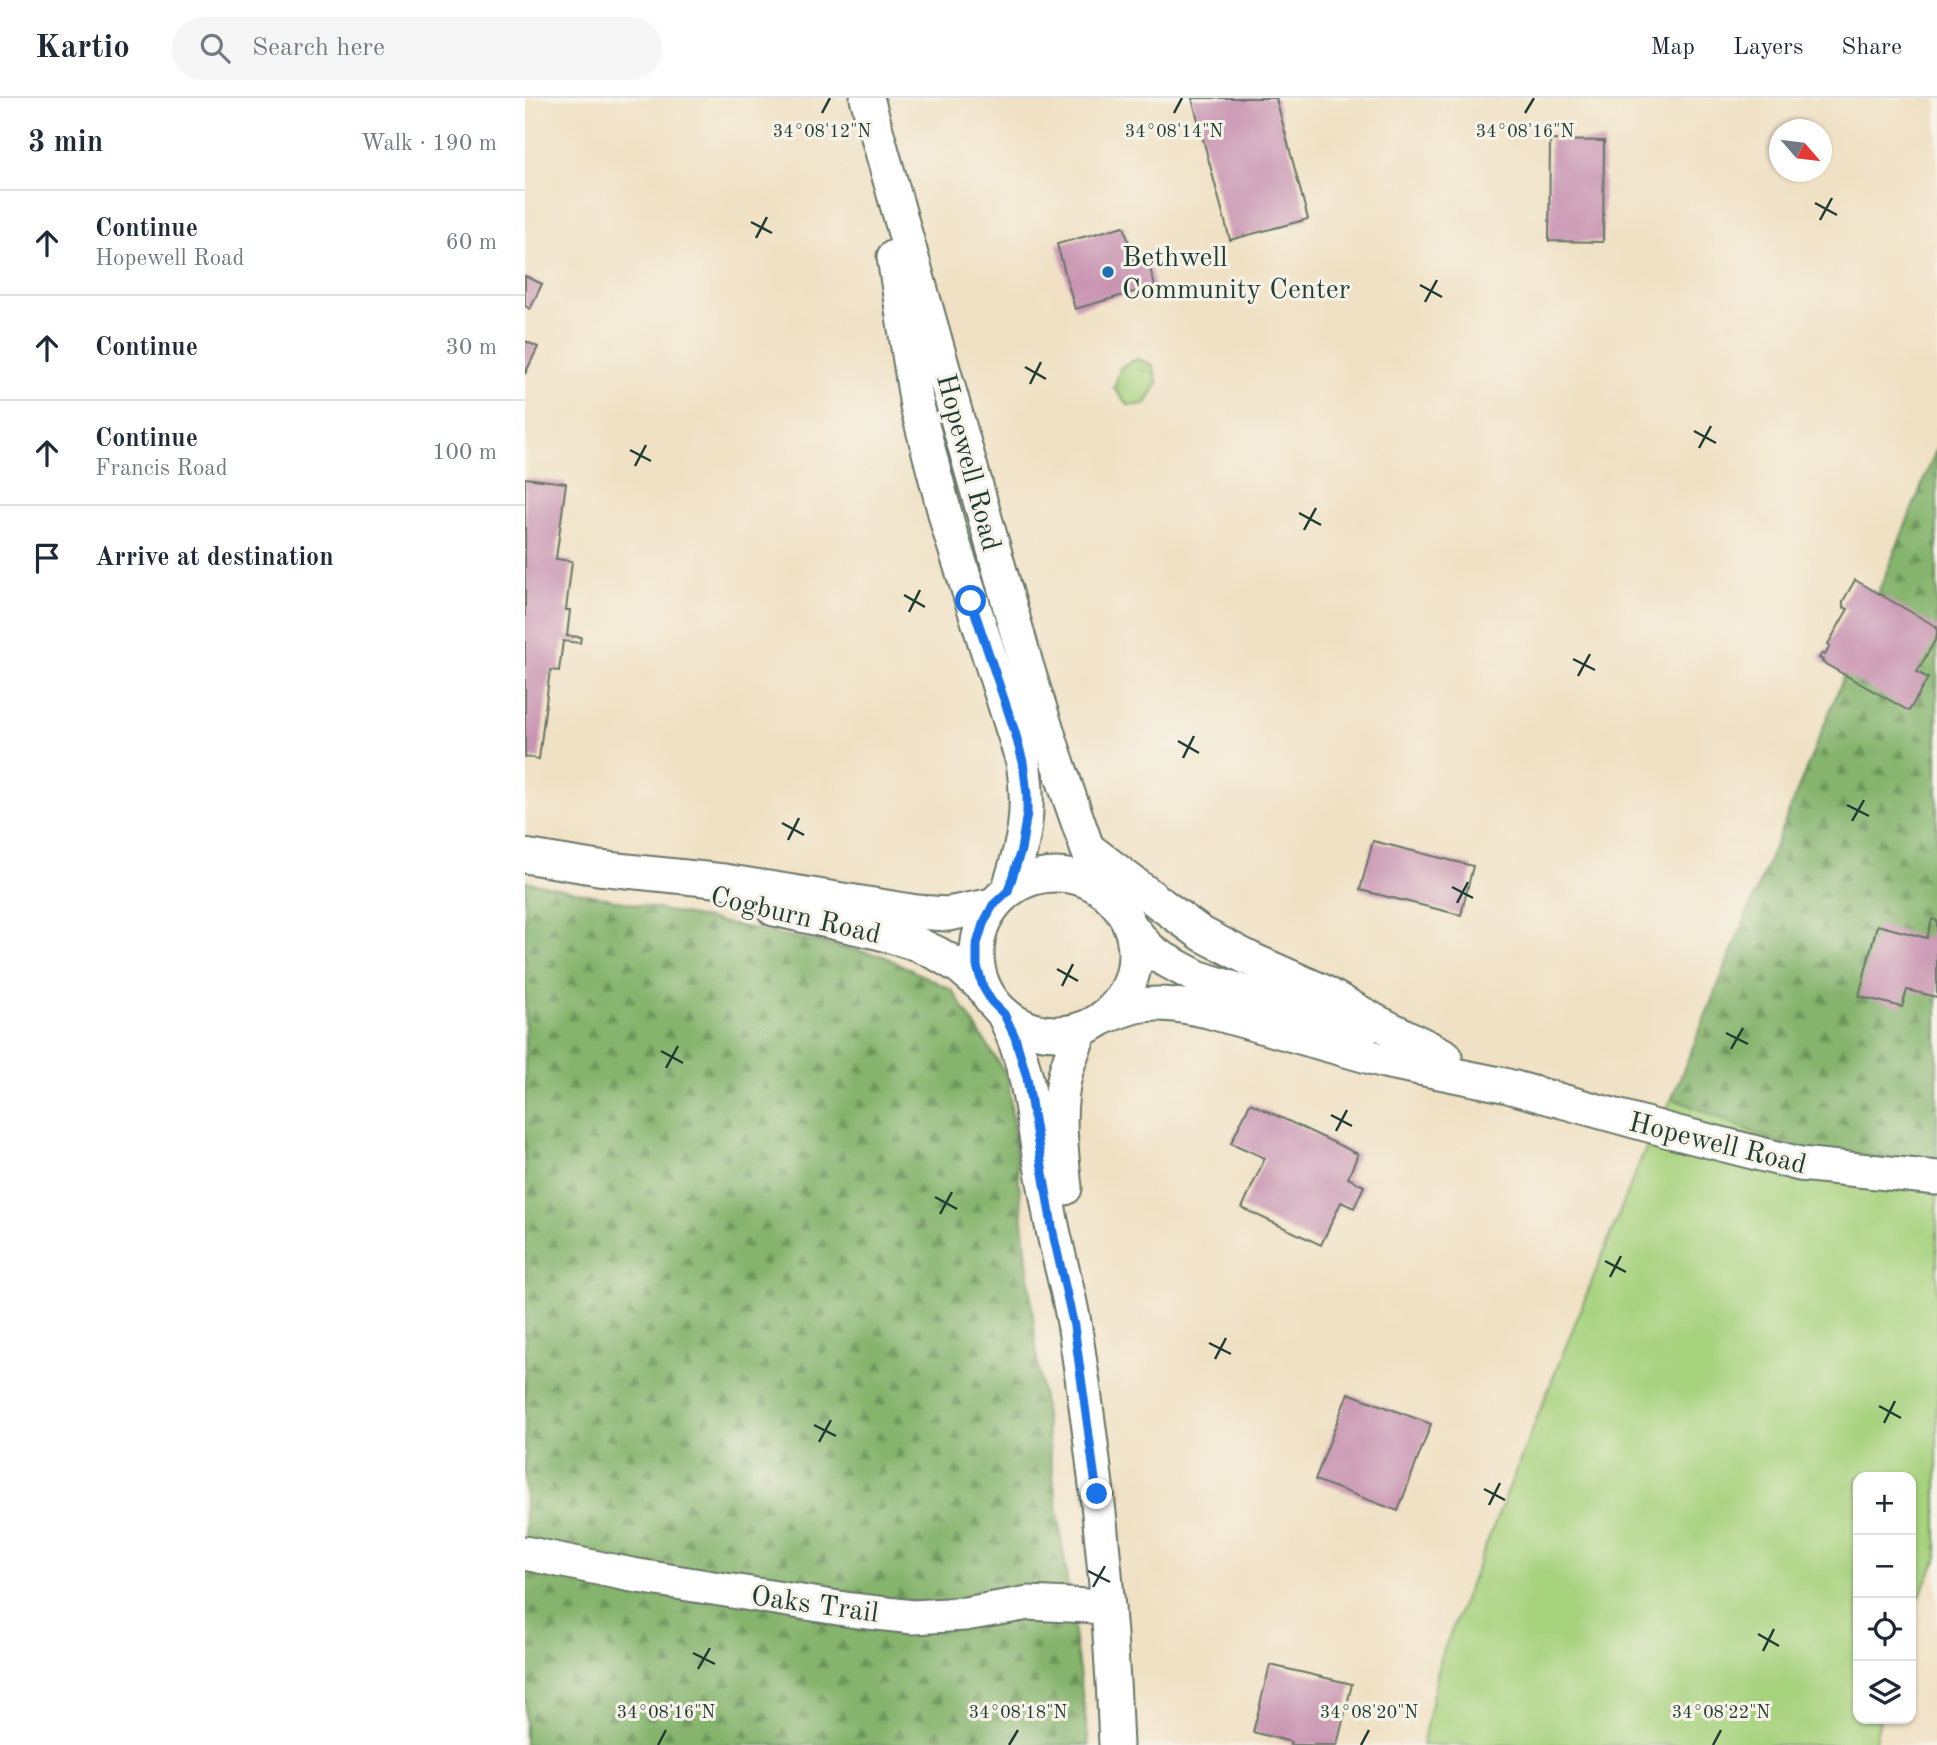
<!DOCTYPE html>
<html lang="en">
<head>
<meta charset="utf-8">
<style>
  body { margin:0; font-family:"Old Standard TT",serif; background:#f6f6f7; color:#1f2937 }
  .controls { position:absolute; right:21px; bottom:21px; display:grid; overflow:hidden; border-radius:14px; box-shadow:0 2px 5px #0004 }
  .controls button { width:63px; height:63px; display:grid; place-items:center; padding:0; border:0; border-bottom:2px solid #e0e1e3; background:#fff; color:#1f2937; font:35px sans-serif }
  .compass { position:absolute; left:1244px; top:21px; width:63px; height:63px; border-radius:50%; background:#fff; box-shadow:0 2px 5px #0004; rotate:118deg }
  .stop { position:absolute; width:21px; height:21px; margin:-16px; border:5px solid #1a73e8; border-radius:50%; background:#fff }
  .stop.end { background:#1a73e8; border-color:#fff; box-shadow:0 2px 7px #0008 }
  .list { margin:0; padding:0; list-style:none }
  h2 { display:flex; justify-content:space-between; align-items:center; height:91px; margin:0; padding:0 28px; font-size:30px }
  h2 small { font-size:23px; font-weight:400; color:#747a83 }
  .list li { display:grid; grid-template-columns:46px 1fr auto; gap:21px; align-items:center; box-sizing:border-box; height:105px; padding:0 28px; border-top:2px solid #e0e1e3 }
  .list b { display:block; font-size:26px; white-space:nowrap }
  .list p { margin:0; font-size:23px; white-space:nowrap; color:#747a83 }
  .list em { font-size:23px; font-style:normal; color:#747a83 }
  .icon { flex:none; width:38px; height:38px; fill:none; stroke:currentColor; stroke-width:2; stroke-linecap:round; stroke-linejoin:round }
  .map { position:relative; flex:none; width:1412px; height:1647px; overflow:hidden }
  header { display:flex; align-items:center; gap:42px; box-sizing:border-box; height:98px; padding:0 35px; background:#fff; border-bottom:2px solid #e0e1e3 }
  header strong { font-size:33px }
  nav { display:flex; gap:38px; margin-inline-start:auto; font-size:24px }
  .search { width:490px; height:63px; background:#f6f6f7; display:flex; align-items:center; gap:18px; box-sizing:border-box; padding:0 24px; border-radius:38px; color:#747a83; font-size:26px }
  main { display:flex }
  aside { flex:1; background:#fff }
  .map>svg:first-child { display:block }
</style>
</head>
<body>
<header>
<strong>Kartio</strong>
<div class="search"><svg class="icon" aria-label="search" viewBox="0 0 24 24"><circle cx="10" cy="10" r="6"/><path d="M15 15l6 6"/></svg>Search here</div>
<nav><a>Map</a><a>Layers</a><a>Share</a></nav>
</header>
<main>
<aside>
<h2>3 min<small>Walk · 190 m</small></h2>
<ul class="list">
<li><svg class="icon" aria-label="ahead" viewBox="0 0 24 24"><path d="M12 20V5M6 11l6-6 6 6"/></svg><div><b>Continue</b><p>Hopewell Road</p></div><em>60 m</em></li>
<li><svg class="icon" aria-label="ahead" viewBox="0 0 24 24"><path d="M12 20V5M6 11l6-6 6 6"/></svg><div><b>Continue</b></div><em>30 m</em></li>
<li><svg class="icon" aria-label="ahead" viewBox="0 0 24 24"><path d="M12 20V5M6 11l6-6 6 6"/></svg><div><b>Continue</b><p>Francis Road</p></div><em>100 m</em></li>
<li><svg class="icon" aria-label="arrive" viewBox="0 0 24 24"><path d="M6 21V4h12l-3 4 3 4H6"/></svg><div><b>Arrive at destination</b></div></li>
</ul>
</aside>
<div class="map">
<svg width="1412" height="1647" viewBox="0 0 1412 1647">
  <defs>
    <pattern id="forest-firs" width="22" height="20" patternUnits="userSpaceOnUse" patternTransform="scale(1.75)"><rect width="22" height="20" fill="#85b46d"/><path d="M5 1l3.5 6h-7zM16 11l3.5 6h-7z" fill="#6c945a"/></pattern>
    <pattern id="park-tufts" width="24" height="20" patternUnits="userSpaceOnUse" patternTransform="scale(1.75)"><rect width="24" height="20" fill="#a7d27e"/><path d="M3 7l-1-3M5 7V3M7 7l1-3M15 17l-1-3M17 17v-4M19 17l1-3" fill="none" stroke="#8fb56e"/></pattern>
  </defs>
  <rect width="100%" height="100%" fill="#f7f3e8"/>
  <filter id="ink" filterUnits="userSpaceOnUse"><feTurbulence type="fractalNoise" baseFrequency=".0143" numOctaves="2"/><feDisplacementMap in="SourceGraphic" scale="14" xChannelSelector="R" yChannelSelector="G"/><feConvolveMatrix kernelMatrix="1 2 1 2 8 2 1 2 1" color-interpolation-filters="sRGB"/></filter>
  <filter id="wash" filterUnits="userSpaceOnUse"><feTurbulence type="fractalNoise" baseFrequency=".00686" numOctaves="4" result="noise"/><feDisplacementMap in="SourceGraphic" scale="28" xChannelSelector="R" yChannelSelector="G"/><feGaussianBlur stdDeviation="1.57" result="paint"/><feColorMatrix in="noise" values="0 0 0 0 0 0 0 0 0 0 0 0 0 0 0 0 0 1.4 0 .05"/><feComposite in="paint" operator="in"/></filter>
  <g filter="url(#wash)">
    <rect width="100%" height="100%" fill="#f0e1c4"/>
    <polygon fill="#a7d27e" stroke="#638859" stroke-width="2" points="1147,1000 1321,1073 1412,1067 1412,1462 1386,1516 1386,1379 1333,1379 1333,1621 1355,1621 1349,1647 897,1647 916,1559 1116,1061"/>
    <g fill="url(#forest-firs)" stroke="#527850" stroke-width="2">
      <polygon points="1412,350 1412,1067 1321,1073 1147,1000"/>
      <polygon points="0,783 358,858 427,892 483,979 513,1266 564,1647 0,1647"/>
    </g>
    <polygon fill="url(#park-tufts)" stroke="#638859" stroke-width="2" points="612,261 627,267 633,285 620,307 603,307 589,290 596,269"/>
    <g id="blocks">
      <g fill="#c995b2">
        <polygon points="667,0 751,0 783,121 705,142"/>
        <polygon points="1025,42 1079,43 1078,144 1024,143"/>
        <polygon points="599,128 608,161 621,157 630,188 550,211 532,146"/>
        <polygon points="0,178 17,186 5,211 0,208"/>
        <polygon points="0,243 13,249 0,276"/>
        <polygon points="0,380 41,385 31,461 47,463 41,512 45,512 42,538 56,539 55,545 38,543 34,573 25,572 14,661 0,659"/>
        <polygon points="1330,482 1412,529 1412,539 1392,574 1403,580 1384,613 1297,564 1298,562 1294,560 1297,555 1300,557 1305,548 1303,546 1323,511 1318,509 1318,503"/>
        <polygon points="848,743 948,768 936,817 835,792"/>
        <polygon points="1407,821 1412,823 1412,899 1382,892 1377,909 1334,898 1352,827 1402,840"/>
        <polygon points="725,1005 833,1056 823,1080 839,1088 829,1110 816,1104 796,1147 717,1110 740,1060 706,1045"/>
        <polygon points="823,1295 906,1326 873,1413 790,1382"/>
        <polygon points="745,1567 827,1586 812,1647 765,1647 766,1644 728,1634"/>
      </g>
    </g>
  </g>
  <g filter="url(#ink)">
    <use href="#blocks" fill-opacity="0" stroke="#687666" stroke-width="2"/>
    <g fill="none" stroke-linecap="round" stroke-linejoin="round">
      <g stroke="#687666" stroke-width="37">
        <g id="minor">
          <path d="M342,0L501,566C524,642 550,717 577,791"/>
          <path d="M369,159L392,308L424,431L498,664C506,715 499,745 483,793"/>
          <polyline points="562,750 637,807 677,836 725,861 797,893 852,924 920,958"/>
          <polyline points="0,758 73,770 199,783 392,814 423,816 468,807"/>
          <circle cx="531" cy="856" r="79"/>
          <polyline points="249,811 356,835 392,846 413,856 435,869 458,889"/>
          <polyline points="605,828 622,849 635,859 672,879 838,932"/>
          <path d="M479,917C500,960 505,997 512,1044C516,1068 521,1093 525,1117C532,1155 544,1193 550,1231C571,1368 586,1508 591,1647"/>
          <path d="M579,919C590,915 600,911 611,908C635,903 660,908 683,913L860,963L979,987L1149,1034L1275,1066L1412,1080"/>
          <path d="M540,1090C536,1051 531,1011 541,973C545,959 551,945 556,931"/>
          <polyline points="0,1455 107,1477 326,1512 388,1519 440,1516 504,1505 583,1509"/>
        </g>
      </g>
      <use href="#minor" stroke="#fff" stroke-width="33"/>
    </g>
  </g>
  <g fill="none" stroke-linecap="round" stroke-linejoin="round" filter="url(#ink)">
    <polyline stroke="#1a73e8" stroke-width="9" points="446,503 490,634 498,664 502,696 502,715 496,752 483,793 468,807 458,826 452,846 452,868 458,889 467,904 479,916 490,939 502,980 529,1140 549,1228 572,1396"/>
  </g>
  <path fill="none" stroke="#1f3d34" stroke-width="2.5" d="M297,15L305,0M649,15L657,0M1000,15L1009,0M1290,105L1312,117M1295,122L1307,100M226,124L247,135M231,140L242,119M895,187L917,199M900,204L912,182M500,269L521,281M505,286L516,264M1169,333L1191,345M1174,350L1186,328M105,352L126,363M110,368L121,347M774,415L796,427M779,432L791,410M379,497L400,509M384,514L395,492M1048,561L1070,572M1053,578L1065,556M653,643L674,655M658,660L669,638M1322,707L1344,718M1327,723L1339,702M257,725L279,737M263,742L274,720M927,789L948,800M932,805L943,784M532,871L553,883M537,888L548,866M1201,935L1223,946M1206,951L1218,930M136,953L158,965M141,970L153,948M806,1017L827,1028M811,1033L822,1012M410,1099L432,1111M415,1116L427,1094M1080,1163L1101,1174M1085,1179L1096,1158M684,1245L706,1256M690,1261L701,1240M1354,1308L1376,1320M1359,1325L1370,1303M289,1327L311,1338M294,1344L306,1322M959,1391L980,1402M964,1407L975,1385M563,1473L585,1484M568,1489L580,1468M1233,1536L1254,1548M1238,1553L1249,1531M168,1555L190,1566M173,1571L185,1550M133,1647L141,1632M484,1647L493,1632M836,1647L844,1632M1188,1647L1196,1632"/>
  <circle fill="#1f6fb2" stroke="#f7f3e8" stroke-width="2.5" cx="583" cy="174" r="7"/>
  <g text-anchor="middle" stroke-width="6" stroke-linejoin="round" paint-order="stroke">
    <g font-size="28" fill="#1f3d34" stroke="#f7f3e8" text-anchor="start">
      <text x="597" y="168">Bethwell<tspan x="597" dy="32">Community Center</tspan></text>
    </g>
    <g font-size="28" fill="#1f3d34" stroke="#f7f3e8">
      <text transform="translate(445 364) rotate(75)" y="10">Hopewell Road</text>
      <text transform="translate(271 816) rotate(13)" y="10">Cogburn Road</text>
      <text transform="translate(1193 1044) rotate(14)" y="10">Hopewell Road</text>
      <text transform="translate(290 1505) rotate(8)" y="10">Oaks Trail</text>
    </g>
  </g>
  <g font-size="18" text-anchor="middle" fill="#1f3d34" stroke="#f7f3e8" stroke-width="6" stroke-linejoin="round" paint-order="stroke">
    <text x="297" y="39">34°08'12"N</text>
    <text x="649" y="39">34°08'14"N</text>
    <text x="1000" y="39">34°08'16"N</text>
    <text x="141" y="1620">34°08'16"N</text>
    <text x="493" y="1620">34°08'18"N</text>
    <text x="844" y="1620">34°08'20"N</text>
    <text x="1196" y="1620">34°08'22"N</text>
  </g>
</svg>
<div class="controls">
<button>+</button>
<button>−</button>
<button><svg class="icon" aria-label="locate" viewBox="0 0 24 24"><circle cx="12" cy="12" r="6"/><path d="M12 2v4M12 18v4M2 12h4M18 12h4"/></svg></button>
<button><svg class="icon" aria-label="layers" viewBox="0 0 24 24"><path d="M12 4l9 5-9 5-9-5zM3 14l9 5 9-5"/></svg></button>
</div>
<svg class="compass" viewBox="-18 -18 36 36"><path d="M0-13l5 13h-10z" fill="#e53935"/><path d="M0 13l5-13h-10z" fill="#747a83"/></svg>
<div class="stop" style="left:446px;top:503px"></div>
<div class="stop end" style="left:572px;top:1396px"></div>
</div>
</main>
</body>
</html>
